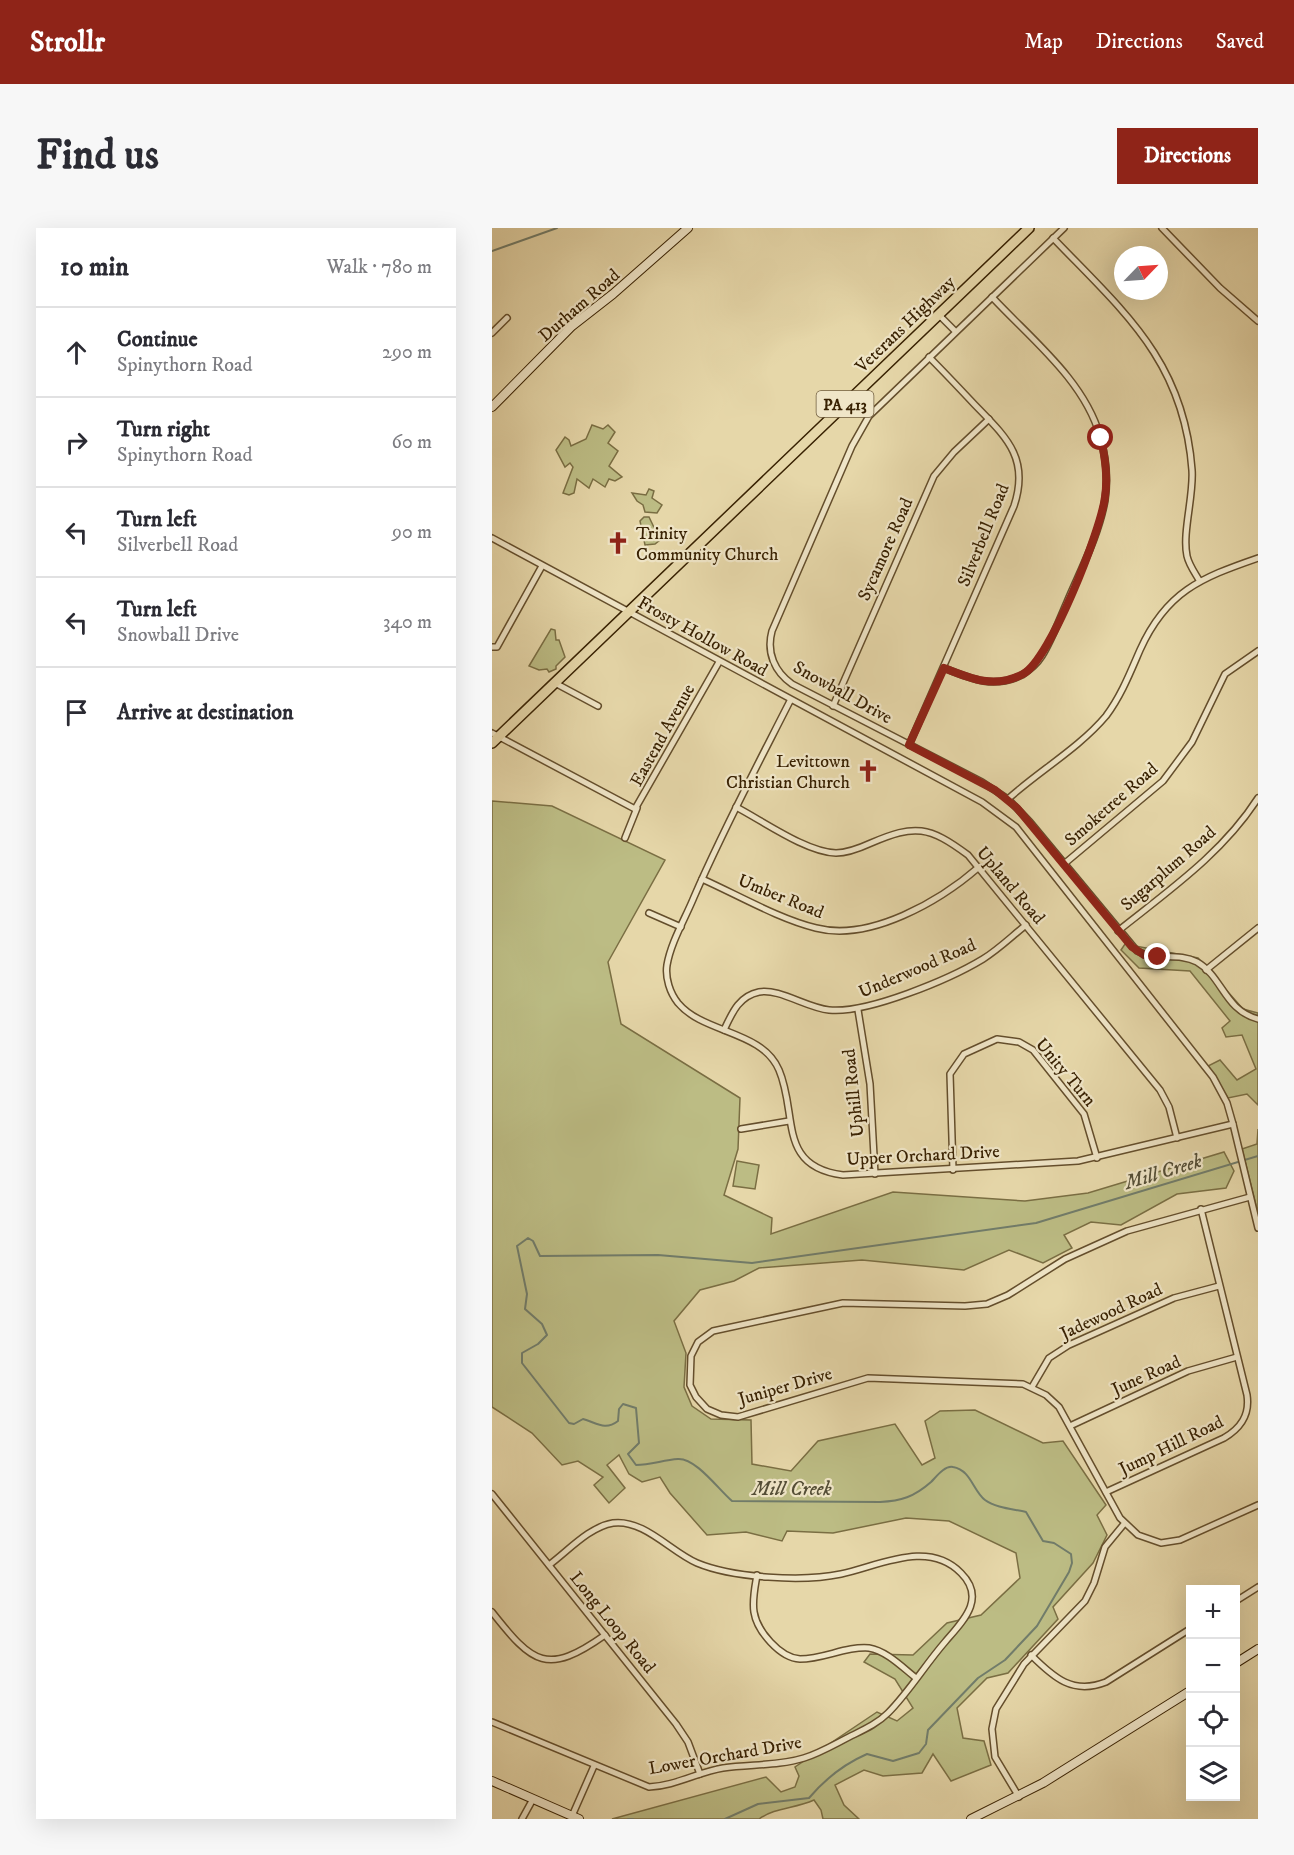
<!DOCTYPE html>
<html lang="en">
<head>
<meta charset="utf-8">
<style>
  body { margin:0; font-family:"IM FELL DW Pica",serif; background:#f7f7f7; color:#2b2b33 }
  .controls { position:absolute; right:18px; bottom:18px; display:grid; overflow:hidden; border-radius:0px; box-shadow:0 6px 24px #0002 }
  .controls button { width:54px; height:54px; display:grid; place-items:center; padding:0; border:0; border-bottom:2px solid #e1e1e2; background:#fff; color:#2b2b33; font:30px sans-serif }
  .compass { position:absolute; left:622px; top:18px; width:54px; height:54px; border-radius:50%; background:#fff; box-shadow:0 6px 24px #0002; rotate:65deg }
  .stop { position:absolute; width:18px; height:18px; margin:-14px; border:4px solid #8f2418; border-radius:50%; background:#fff }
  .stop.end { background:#8f2418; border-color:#fff; box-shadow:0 2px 6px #0008 }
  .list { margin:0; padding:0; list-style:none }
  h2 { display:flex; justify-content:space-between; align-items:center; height:78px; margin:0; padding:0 24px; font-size:26px }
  h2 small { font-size:20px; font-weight:400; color:#7c7c81 }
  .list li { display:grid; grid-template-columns:39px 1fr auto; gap:18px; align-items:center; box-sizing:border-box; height:90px; padding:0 24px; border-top:2px solid #e1e1e2 }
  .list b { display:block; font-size:22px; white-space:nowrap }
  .list p { margin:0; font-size:20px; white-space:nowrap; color:#7c7c81 }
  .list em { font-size:20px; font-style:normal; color:#7c7c81 }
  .icon { flex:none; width:33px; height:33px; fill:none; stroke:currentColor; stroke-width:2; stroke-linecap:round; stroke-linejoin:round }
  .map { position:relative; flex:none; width:766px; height:1591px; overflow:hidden; border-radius:0px }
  header { display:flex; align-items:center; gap:36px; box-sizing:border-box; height:84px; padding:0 30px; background:#8f2418; color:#fff }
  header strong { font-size:28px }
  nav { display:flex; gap:33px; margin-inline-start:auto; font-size:21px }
  .intro { display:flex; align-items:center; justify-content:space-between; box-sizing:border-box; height:144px; padding:0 36px }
  h1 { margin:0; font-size:42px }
  .button { padding:15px 27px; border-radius:0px; background:#8f2418; color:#fff; font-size:21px; font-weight:700 }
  main { display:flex; gap:36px; padding:0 36px }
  aside { flex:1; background:#fff; border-radius:0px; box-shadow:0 6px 24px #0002 }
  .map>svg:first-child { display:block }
</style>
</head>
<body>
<header>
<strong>Strollr</strong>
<nav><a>Map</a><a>Directions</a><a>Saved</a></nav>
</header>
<div class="intro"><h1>Find us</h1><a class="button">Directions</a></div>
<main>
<aside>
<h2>10 min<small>Walk · 780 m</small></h2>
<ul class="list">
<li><svg class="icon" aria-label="ahead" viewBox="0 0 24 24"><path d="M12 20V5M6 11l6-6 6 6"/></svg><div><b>Continue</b><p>Spinythorn Road</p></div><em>290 m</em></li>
<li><svg class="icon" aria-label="right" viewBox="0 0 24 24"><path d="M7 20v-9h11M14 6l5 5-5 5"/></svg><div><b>Turn right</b><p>Spinythorn Road</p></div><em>60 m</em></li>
<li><svg class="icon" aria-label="left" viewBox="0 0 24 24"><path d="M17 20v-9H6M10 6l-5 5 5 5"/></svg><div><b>Turn left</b><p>Silverbell Road</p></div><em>90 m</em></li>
<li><svg class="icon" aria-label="left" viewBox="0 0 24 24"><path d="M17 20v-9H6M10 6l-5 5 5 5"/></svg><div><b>Turn left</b><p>Snowball Drive</p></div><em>340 m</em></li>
<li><svg class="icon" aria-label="arrive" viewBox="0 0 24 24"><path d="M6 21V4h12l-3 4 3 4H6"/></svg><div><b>Arrive at destination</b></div></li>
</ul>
</aside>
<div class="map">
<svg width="766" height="1591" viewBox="0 0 766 1591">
  <rect width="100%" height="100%" fill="#e6d7a9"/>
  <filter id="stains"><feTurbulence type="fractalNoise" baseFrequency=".00333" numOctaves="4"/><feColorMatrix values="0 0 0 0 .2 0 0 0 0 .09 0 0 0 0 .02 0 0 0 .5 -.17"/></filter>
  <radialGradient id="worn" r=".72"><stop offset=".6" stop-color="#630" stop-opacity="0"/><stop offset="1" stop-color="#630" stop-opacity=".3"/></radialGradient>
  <g fill="#bcbc84" stroke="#7a6e43" stroke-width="1.5">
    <polygon points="100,197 111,201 116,197 123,204 116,215 126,223 117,238 130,249 123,253 117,251 113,259 101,251 97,260 85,251 82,265 77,267 71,265 81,239 78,235 73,239 64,222 73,209 77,212 79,218 94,211"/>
    <polygon points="157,261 162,263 160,270 170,277 165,285 153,284 151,277 145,273 140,265 154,267"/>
    <polygon points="152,289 157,289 168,312 163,316 153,317 148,293"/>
    <polygon points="59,401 63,402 64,412 67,412 73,429 64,438 64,441 57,444 55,441 47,442 37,438"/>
    <path d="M0,573L60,578L173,632L116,734L129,796L248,870L246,921L232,967L280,990L279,1006L401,964L533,973L596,965L732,924L742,943L734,960L685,966L629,997L599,994L572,1007L580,1020L551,1035L517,1022L472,1042L370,1032L267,1040L242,1053L208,1062L182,1093L194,1125L192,1159L200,1178L219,1191L259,1192L260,1236L299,1243L326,1213L403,1196L430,1237L443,1230L433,1193L448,1183L483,1182L551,1215L571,1213L614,1277L605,1287L615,1307L601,1335L561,1379L566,1391L516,1445L495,1450L465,1480L471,1510L492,1513L499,1537L459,1553L441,1526L430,1545L391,1548L372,1542L343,1557L352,1577L367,1591H331L329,1582L322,1572C302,1581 284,1579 267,1591H120L274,1549L289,1564L303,1559L307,1548L303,1539L385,1484L405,1493L421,1480L403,1451L372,1434L378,1426L421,1427L455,1395L489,1387L528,1350L524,1325L457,1293L414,1290L341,1305L295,1303L290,1313L254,1304L215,1307L178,1265L168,1249L150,1254L137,1246L127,1227L115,1237L133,1260L117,1275L102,1257L111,1249L86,1233L70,1237L40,1205L0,1179Z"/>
    <polygon points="633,716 706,730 751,781 766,785 766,877 755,866 736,870 716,838 728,832 745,852 764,841 750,807 734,809 730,800 738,793 698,743 647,740 629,722"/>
    <polygon points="766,901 766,985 750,921 765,916"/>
    <polygon points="245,933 267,937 263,961 241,958"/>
  </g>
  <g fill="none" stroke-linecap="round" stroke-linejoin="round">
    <g stroke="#717c6a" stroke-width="2">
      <polyline points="0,23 65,0"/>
      <polyline points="136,1591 141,1591"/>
      <path d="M233,1591L266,1576L317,1570C334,1550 352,1536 375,1526L401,1533L427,1525L434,1516L436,1502L486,1450L513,1432L545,1398L577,1344L580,1335L579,1326L562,1315L551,1313L534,1284C521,1281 504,1280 493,1272C481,1263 479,1242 461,1239C453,1237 444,1249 439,1254C422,1269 409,1273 388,1274L240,1273C226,1261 204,1230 186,1231C171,1232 159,1237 144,1237L136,1226L147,1215L144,1180L131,1176L127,1181L126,1193C113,1203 105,1195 91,1191L82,1196L77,1195L30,1135V1125L46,1116L55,1107L50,1096L33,1081L35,1066L25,1018L36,1010L41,1013L48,1028L166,1027L260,1035L544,995L766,928"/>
    </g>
    <g stroke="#644e2c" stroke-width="8">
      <g id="street">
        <path d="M572,0L377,188L360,218L280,403C274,425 283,444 300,456L490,554L516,571L538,594L645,723C664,733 686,724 705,734C731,749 732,782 766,791"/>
        <polyline points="670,0 728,60 766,93"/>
        <path d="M561,10C632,84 692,133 700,242C702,267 690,305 695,328C697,337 703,345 707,352"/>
        <polyline points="447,87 463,103"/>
        <polyline points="0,105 15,90"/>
        <polyline points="0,310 490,574 524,599 721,849 735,875 741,896 766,1000"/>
        <polyline points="0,419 5,419 50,338"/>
        <path d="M452,440C479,451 502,461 530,447C538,442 545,436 550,428C560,412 567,392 575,374C589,341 607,307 613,272C616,251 614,229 608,208C592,152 539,111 500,69"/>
        <polyline points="63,455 106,478"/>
        <path d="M298,473C265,538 231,602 202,669C193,691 179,714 175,737C173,750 178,765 186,775C212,806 270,802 287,842C306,886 285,939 351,947L586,933L741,896"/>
        <polyline points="341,478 442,248 462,224 497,191"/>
        <polyline points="0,505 143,581 227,434"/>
        <path d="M417,517L522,278C538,230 514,209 483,177C468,161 453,145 437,129"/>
        <path d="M516,571C547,543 587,520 614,488C629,468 638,445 648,422C674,364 708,350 766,330"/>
        <path d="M244,579C271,593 314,624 344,625C356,625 368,620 379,615C423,596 437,598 476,627L668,862L677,879L685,910"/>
        <polyline points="133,610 145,580"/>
        <polyline points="572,636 671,553 700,514 733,446 766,423"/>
        <path d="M210,651C246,667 287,691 324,700C378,714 448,673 487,639"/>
        <polyline points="157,685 189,699"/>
        <path d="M626,703C676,663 731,625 766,570"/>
        <polyline points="714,742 766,700"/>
        <polyline points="366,782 378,856 383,946"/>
        <path d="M232,802C240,785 247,768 267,764C287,760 315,780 337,782C375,786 458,751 491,731C507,721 520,708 534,697"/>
        <polyline points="249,901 297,893"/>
        <polyline points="461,942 458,846 472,826 505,811 527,814 541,822 592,886 605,930"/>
        <polyline points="758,969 635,1003 573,1031 516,1067 495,1076 473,1078 351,1075 221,1103 206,1114 199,1128 198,1157 204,1169 215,1181 229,1187 246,1189 376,1150 531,1156 554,1167 567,1179 628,1290 646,1307 669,1315 688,1312 766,1277"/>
        <polyline points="540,1159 557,1130 577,1117 682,1070 727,1058"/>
        <polyline points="578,1198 696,1143 745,1129"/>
        <path d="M614,1264L732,1210C749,1200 758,1187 755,1167L709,981"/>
        <polyline points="0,1266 184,1496 196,1514 208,1546"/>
        <path d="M265,1347C263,1359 260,1372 262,1384C265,1403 288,1430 308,1431C332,1431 354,1418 377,1420C395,1423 411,1440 424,1450"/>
        <polyline points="744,1373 766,1359"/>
        <path d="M0,1384C41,1436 55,1448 113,1407"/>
        <path d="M539,1427C562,1450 581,1467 614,1454L698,1401"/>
        <path d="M0,1494L157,1559C183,1558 206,1544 231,1540C258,1536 287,1538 312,1530C328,1525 343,1516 357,1509C371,1502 385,1496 396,1485C417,1464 433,1437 453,1414C470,1394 495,1371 469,1345C436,1311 387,1338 349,1346C311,1354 241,1350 205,1335C179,1324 152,1291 121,1295C97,1299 76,1323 57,1337"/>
        <polyline points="527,1569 503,1529 500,1501 504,1481 532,1436 593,1373 602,1355 613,1319 632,1296"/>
        <polyline points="80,1588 102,1538"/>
        <polyline points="30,1591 41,1571"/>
      </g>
    </g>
    <g stroke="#382102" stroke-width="10">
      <g id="secondary">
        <polyline points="0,179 80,98 121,66 196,0"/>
        <polyline points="744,1435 766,1421"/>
        <polyline points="0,1553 87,1591"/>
        <polyline points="479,1591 551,1555 698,1463"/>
      </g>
    </g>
    <g stroke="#382102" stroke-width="12">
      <polyline id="primary" points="0,515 537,0"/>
    </g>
    <use href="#street" stroke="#efe5c7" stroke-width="5"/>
    <use href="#secondary" stroke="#efe5c7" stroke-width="8"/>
    <use href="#primary" stroke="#e6d7a9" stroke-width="9"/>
  </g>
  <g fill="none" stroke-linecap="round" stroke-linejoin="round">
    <path stroke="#8f2418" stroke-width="8" d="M609,210C613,230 616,249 613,269C609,302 558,432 531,446C503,461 479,451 452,440L417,517L503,562L525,580L640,719L652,727L666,729"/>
  </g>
  <defs>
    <g id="church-bare" transform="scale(1.8)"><path d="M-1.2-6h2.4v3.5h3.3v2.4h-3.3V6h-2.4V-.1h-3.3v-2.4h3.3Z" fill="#8f2418" stroke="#efe5c7" stroke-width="2.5" paint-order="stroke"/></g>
  </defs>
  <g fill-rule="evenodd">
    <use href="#church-bare" x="126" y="315"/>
    <use href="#church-bare" x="376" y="543"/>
  </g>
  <g text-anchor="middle" stroke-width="4.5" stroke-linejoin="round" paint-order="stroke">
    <rect fill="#efe5c7" stroke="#6f5c3d" stroke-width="1.5" x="324.5" y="163" width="57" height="26" rx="4.5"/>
    <g font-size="16" font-weight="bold" fill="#382102">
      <text x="353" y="182">PA 413</text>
    </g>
    <g font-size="18" fill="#382102" stroke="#efe5c7">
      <text transform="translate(87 77) rotate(-41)" y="6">Durham Road</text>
      <text transform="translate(413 96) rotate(-44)" y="6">Veterans Highway</text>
      <text transform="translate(491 307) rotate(-68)" y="6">Silverbell Road</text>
      <text transform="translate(393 321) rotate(-66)" y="6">Sycamore Road</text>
      <text transform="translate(211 408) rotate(29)" y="6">Frosty Hollow Road</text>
      <text transform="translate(351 464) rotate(29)" y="6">Snowball Drive</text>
      <text transform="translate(170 507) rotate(-61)" y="6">Eastend Avenue</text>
      <text transform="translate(619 576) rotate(-41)" y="6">Smoketree Road</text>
      <text transform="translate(676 640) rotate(-41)" y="6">Sugarplum Road</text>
      <text transform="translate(519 657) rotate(50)" y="6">Upland Road</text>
      <text transform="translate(289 668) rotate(22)" y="6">Umber Road</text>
      <text transform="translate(425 740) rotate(-23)" y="6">Underwood Road</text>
      <text transform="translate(574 844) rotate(50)" y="6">Unity Turn</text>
      <text transform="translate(361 865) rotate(-96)" y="6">Uphill Road</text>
      <text transform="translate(431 927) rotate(-3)" y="6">Upper Orchard Drive</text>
      <text transform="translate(619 1083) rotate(-25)" y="6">Jadewood Road</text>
      <text transform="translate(654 1147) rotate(-24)" y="6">June Road</text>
      <text transform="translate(293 1158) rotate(-16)" y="6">Juniper Drive</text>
      <text transform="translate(679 1217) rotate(-26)" y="6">Jump Hill Road</text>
      <text transform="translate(121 1394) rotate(51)" y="6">Long Loop Road</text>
      <text transform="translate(233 1527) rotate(-10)" y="6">Lower Orchard Drive</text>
    </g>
    <g font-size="18" fill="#382102" stroke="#efe5c7" text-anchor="start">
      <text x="144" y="311">Trinity<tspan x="144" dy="21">Community Church</tspan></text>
      <text x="358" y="539" text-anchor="end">Levittown<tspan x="358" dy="21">Christian Church</tspan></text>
    </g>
    <g font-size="20" font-style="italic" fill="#544e36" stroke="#efe5c7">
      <text transform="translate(671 943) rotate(-17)" y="7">Mill Creek</text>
      <text x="300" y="1267">Mill Creek</text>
    </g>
  </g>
  <rect width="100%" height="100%" filter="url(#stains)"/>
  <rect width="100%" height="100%" fill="url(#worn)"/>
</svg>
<div class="controls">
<button>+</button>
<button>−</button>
<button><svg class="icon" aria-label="locate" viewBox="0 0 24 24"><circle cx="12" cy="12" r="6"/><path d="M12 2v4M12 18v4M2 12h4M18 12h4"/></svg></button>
<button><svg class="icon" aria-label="layers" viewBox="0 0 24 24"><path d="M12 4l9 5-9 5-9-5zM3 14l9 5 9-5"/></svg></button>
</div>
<svg class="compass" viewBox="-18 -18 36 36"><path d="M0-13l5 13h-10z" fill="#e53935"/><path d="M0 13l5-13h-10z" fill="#7c7c81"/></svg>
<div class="stop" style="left:609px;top:210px"></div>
<div class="stop end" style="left:666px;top:729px"></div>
</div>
</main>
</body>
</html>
